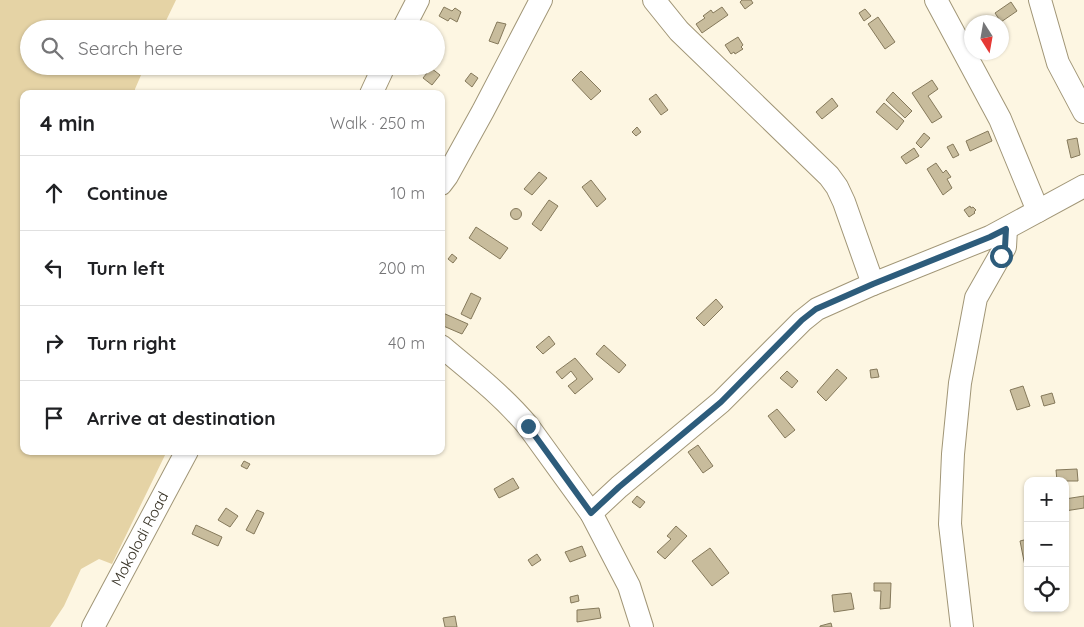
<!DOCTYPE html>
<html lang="en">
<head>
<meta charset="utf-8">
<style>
  body { margin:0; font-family:Quicksand,sans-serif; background:#f2f2f2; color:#202124 }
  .controls { position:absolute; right:15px; bottom:15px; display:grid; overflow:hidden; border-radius:10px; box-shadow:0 1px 4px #0004 }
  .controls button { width:45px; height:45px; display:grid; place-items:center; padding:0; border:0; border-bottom:1px solid #e0e0e0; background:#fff; color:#202124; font:25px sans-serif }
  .compass { position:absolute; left:964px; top:15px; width:45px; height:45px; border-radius:50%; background:#fff; box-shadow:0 1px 4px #0004; rotate:169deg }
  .stop { position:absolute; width:15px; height:15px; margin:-11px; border:4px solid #2d5c7b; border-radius:50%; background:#fff }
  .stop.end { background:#2d5c7b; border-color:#fff; box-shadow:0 1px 5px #0008 }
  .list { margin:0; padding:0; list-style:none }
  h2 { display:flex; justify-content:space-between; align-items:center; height:65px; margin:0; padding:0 20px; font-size:21px }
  h2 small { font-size:16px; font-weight:400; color:#757577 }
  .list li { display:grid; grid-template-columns:32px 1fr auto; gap:15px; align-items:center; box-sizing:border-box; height:75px; padding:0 20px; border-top:1px solid #e0e0e0 }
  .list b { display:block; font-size:19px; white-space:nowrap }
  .list em { font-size:16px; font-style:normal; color:#757577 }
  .icon { flex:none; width:28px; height:28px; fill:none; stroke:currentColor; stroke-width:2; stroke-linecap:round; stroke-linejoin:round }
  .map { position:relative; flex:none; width:1084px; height:627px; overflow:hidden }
  .search { position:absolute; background:#fff; box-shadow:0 1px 4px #0004; left:20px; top:20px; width:425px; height:55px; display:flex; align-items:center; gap:12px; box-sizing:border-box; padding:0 18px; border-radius:28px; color:#757577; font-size:19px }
  .panel { position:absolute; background:#fff; box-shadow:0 1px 4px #0004; left:20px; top:90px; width:425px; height:365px; border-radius:10px }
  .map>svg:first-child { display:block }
</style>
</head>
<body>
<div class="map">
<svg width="1084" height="627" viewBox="0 0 1084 627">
  <rect width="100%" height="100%" fill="#fdf6e2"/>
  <polygon fill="#e5d3a5" points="0,0 176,0 162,29 29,29 29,66 145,66 135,89 135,94 24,94 24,451 167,451 112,564 99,559 81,569 64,606 50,627 0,627"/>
  <g fill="#c8bc9c" stroke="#85795b">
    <polygon points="742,0 751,0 753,3 745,9 740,2"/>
    <polygon points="1011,2 1017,11 1001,22 995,13"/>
    <polygon points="444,7 452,11 455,8 461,12 457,22 450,18 448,21 439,16"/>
    <polygon points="722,7 728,15 702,33 696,24 705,18 703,16 711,10 713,13"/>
    <polygon points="865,9 871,16 864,21 859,13"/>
    <polygon points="878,17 895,42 885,49 868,24"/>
    <polygon points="497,22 506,24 498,44 489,41"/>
    <polygon points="738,37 743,45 741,47 743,49 735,54 734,52 731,54 725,45"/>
    <polygon points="431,68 440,75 432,85 423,78"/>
    <polygon points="581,71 601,91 591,100 572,80"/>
    <polygon points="471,73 478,78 472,87 465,81"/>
    <polygon points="932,80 938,89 928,96 942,117 932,123 912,93"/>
    <polygon points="893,92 912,111 905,118 886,100"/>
    <polygon points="656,94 668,110 661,115 649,99"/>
    <polygon points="832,98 838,106 822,119 816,112"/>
    <polygon points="884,103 904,121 897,130 876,112"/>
    <polygon points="637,127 641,132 636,136 632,132"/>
    <polygon points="988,131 992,141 970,151 966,141"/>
    <polygon points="924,133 930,138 921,148 916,143"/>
    <polygon points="1077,138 1080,155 1071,158 1067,140"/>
    <polygon points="953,144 959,155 953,158 947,147"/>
    <polygon points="914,148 919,156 906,164 901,157"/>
    <polygon points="936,163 943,173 946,170 951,177 947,179 952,188 943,195 927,169"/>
    <polygon points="539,172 547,178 532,195 524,189"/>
    <polygon points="591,180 606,199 597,207 582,187"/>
    <polygon points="549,200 558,206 541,231 532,224"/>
    <polygon points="970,206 971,208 973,207 976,210 974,212 975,213 969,217 964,210"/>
    <circle cx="516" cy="214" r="5.5"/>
    <polygon points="476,227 508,248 500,259 469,238"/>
    <polygon points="452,254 457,258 453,263 448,259"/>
    <polygon points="471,293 481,298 471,319 461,314"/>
    <polygon points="716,299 723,307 704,326 696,318"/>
    <polygon points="443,313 468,324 462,334 441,325 441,317"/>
    <polygon points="549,336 555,344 543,354 536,347"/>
    <polygon points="604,345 626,365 619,373 596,354"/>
    <polygon points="575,358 593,379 575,394 568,386 577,379 571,371 562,379 556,372"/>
    <polygon points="837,369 847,378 826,401 817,392"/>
    <polygon points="877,369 879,377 871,378 870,370"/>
    <polygon points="787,371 798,381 792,388 780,378"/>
    <polygon points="1023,386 1030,406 1017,410 1010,390"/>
    <polygon points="1052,393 1055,403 1044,406 1041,396"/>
    <polygon points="777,409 795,430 785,438 768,416"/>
    <polygon points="698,445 713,466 703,473 688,452"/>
    <polygon points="244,461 250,464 247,469 241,466"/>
    <polygon points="1077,469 1078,481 1057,481 1056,470"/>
    <polygon points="513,478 519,488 499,498 494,489"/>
    <polygon points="637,496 645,502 640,508 632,502"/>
    <polygon points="1084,496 1084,508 1065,511 1065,499"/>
    <polygon points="226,508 238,516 230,527 218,520"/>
    <polygon points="257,510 264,513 254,534 246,530"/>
    <polygon points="196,525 222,537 218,546 192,534"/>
    <polygon points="676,526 687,536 665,559 657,552 671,539 667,536"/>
    <polygon points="1028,539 1028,565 1025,566 1020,541"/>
    <polygon points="582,546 586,556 570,562 565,552"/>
    <polygon points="710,548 729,573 712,586 692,561"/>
    <polygon points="537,554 541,560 532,566 528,560"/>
    <polygon points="874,583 891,583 890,608 880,609 881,591 874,591"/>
    <polygon points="851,593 854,609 834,612 832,595"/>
    <polygon points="578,595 579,601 571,603 570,597"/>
    <polygon points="599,608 601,618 577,622 577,610"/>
    <polygon points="455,616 457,627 445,627 443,618"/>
    <polygon points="831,623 832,627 820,627 820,626"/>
  </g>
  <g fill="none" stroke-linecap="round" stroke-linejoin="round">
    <g stroke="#a19677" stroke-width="24">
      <g id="minor">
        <polyline points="936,0 1000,119 1038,211"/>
        <polyline points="1040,0 1058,63 1084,112"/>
        <polyline points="403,29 418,0"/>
        <polyline points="371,94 384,66"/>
        <polyline points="441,184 447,176 483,111 541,0"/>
        <polyline points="873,284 990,237 1084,186"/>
        <path d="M441,346C471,371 503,396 528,426L591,513L629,586L642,627"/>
        <polyline points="591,513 619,487 721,402 802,321 817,309 873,284 844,202 837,187 829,176 679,31 654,0"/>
        <polyline points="93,627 187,451"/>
        <polyline points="962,627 950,524 953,454 960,383 976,298 1005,247 1006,229"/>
      </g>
    </g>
    <use href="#minor" stroke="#fff" stroke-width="22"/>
  </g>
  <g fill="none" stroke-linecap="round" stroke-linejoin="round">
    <polyline stroke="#2d5c7b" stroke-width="6" points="528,426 591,513 619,487 721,402 802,320 816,309 873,284 990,237 1006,229 1005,247 1001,256"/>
  </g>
  <g text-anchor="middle" stroke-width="4" stroke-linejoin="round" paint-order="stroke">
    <g font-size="15" fill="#353023" stroke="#fff">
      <text transform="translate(140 539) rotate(-62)" y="5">Mokolodi Road</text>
    </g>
  </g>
</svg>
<div class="controls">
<button>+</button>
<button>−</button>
<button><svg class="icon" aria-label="locate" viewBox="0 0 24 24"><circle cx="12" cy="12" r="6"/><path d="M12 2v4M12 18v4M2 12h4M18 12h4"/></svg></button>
</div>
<svg class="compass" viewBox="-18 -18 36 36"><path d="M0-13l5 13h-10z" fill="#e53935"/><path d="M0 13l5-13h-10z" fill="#757577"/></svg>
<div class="stop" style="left:1001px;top:256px"></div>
<div class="stop end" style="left:528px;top:426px"></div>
<div class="search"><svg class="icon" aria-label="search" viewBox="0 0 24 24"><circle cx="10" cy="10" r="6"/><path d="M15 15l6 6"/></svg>Search here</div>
<section class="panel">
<h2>4 min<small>Walk · 250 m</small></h2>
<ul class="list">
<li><svg class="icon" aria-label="ahead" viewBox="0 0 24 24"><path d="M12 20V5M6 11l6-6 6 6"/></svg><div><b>Continue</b></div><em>10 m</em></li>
<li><svg class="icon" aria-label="left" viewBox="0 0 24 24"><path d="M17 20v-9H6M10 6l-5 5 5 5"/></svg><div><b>Turn left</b></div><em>200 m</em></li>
<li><svg class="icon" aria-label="right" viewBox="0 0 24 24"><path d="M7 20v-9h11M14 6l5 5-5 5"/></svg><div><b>Turn right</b></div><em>40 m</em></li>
<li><svg class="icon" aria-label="arrive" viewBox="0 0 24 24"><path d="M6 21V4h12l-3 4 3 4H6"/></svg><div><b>Arrive at destination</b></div></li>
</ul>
</section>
</div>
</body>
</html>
